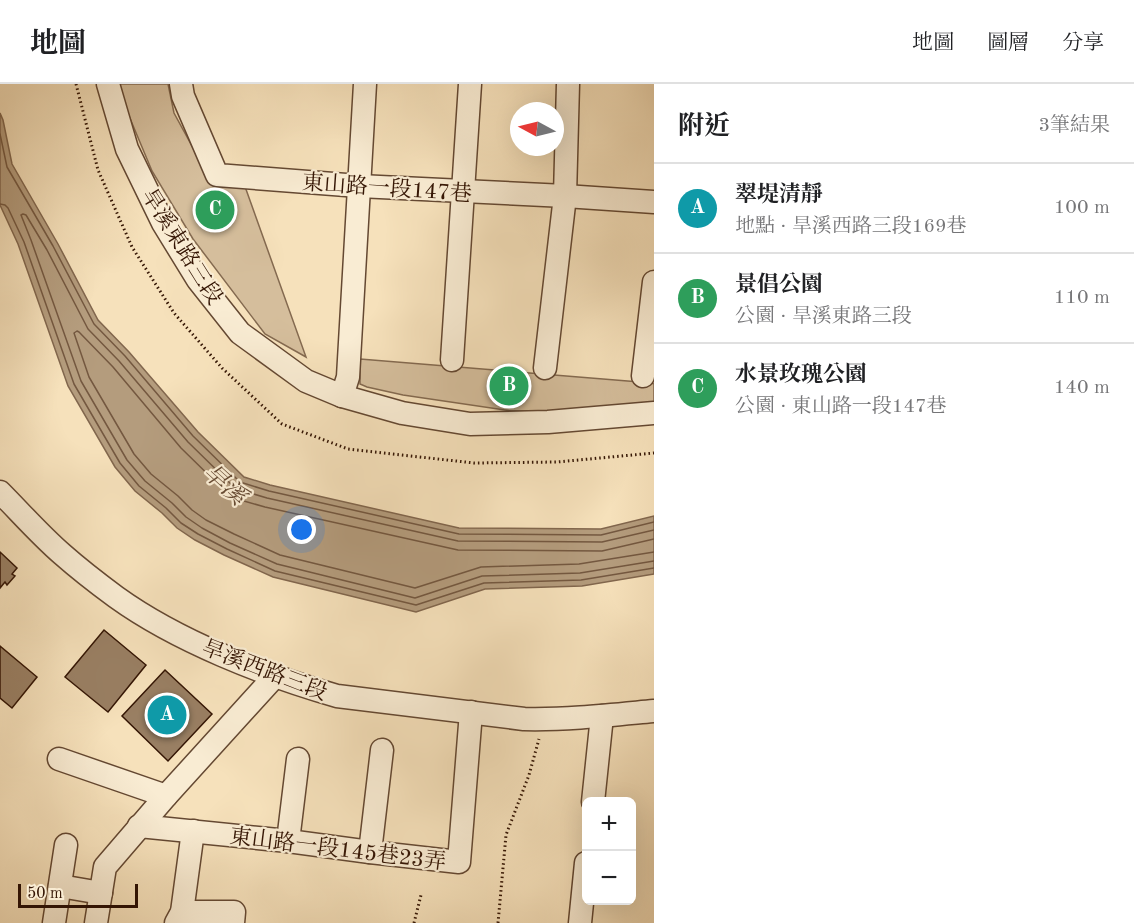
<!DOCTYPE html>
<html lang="zh-TW">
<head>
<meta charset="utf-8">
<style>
  body { margin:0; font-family:"Old Standard TT","Noto Serif TC",serif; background:#f6f6f6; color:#202124 }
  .controls { position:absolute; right:18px; bottom:18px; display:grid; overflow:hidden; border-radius:9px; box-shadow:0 6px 24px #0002 }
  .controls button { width:54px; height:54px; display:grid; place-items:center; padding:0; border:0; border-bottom:2px solid #e0e0e0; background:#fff; color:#202124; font:30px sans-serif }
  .compass { position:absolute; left:510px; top:18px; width:54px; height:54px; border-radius:50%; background:#fff; box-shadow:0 6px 24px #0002; rotate:277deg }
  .scale { position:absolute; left:18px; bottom:15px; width:120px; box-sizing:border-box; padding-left:6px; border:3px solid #341504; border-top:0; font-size:16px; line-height:21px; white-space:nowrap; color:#341504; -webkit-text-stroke:4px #f9ecd3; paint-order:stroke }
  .you { position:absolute; left:302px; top:446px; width:21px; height:21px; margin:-15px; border:4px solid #fff; border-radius:50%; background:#1a73e8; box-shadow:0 0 0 9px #1a73e833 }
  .badge { display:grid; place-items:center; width:39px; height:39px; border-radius:50%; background:#db2777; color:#fff; font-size:20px; font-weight:700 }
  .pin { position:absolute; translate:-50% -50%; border:3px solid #fff; box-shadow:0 2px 6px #0006 }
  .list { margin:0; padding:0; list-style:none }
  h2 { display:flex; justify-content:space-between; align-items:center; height:78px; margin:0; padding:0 24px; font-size:26px }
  h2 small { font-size:20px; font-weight:400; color:#757577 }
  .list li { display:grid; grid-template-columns:39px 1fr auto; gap:18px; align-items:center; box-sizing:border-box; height:90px; padding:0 24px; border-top:2px solid #e0e0e0 }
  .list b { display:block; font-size:22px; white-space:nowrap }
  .list p { margin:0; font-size:20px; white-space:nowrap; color:#757577 }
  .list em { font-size:20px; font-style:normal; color:#757577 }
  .map { position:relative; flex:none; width:654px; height:839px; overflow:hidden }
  header { display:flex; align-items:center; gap:36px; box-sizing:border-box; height:84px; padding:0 30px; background:#fff; border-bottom:2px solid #e0e0e0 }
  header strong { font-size:28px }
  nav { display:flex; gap:33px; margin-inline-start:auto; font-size:21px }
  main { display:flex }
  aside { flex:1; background:#fff }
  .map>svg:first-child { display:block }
</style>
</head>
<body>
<header>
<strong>地圖</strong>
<nav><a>地圖</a><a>圖層</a><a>分享</a></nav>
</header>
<main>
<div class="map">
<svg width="654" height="839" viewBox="0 0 654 839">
  <rect width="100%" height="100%" fill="#f6e1bb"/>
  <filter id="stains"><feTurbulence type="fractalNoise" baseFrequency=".00333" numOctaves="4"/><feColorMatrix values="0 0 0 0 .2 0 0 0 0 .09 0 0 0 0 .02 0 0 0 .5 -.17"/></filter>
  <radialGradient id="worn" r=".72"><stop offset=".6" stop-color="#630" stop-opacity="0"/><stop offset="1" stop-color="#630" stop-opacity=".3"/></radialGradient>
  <g fill="#d5be9c" stroke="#846a50" stroke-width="1.5">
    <polygon points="118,0 168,0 174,29 210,95 243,97 306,273 265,250 193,155 152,87 124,20"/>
    <polygon points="360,275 652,299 654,300 654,319 557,327 511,327 403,311 367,303 360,300"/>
  </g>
  <polygon fill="#b49c7d" stroke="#81664d" stroke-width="1.5" points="0,29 3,36 12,80 58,160 98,236 129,268 198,348 244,393 270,401 459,444 601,445 654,432 654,490 582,502 485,505 416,528 273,493 224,471 195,456 177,444 162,429 135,407 115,383 68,302 18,160 0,121"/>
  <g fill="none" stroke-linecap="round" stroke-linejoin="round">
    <g stroke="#745840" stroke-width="1.5">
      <polyline points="0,50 7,83 53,162 94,240 125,272 193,352 240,398 269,407 459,450 601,451 654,438"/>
      <polyline points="0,120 5,121 8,124 24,158 74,300 120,379 139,402 166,424 181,439 198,450 227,465 275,487 416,521 484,499 581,496 654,484"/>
      <polyline points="654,446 602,458 458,457 267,414 240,406 234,403 188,358 119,277 88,245 47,166 26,131 23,130 21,131 31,156 81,297 127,376 145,397 172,419 186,433 202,444 230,459 277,480 415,514 482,492 580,489 654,477"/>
      <polyline points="654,455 602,467 458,466 265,423 237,415 228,410 181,364 113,283 79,248 77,247 74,249 89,293 134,370 151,390 178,412 192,426 206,436 234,450 280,471 415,504 481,483 579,480 654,468"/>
    </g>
  </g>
  <g fill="#997f63" stroke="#341504" stroke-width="1.5">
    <polygon points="0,468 17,484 12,490 15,492 7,501 5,498 0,504"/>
    <polygon points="104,546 146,581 108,628 65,593"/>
    <polygon points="0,562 37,593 12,624 0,614"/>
    <polygon points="165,586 212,630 168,677 122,632"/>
  </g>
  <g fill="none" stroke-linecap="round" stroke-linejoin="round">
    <g stroke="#644832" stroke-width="25">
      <g id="minor">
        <polyline points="108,0 127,65 163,139 198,196 240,249 306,297 342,312 402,329 470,340 548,338 654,329"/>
        <polyline points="181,0 183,12 217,91 359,102 565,112 654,118"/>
        <polyline points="452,276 470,0"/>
        <polyline points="545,284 565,112 568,0"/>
        <polyline points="643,292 654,198"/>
        <polyline points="342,312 348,293 365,0"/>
        <path d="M0,408C20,428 40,451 62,470C79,485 97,499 116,513C177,557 264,591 337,612L524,635C567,636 611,631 654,627"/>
        <polyline points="59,675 166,712"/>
        <polyline points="593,718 602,632"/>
        <polyline points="139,742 288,757 370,768 459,778 471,628"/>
        <polyline points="288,757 298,675"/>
        <polyline points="370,768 382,666"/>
        <polyline points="60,802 101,809"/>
        <polyline points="182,828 234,828 233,839"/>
        <polyline points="54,839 66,761"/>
        <polyline points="96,839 105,783 166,712 275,592"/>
        <polyline points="176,839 182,828 193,747"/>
        <polyline points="580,839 586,779"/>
      </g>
    </g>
    <g stroke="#341504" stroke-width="3" stroke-dasharray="1.5 3" stroke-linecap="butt">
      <polyline points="76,0 98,86 132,163 174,229 222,284 282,340 348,365 474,379 557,378 654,369"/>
      <polyline points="414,839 421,811"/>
      <polyline points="498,839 506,751 529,691 539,655"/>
    </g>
    <use href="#minor" stroke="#f9ecd3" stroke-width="22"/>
  </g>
  <g text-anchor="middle" stroke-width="4.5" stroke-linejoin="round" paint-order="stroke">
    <g font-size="22" fill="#341504" stroke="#f9ecd3">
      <text transform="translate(387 103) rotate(4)" y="8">東山路一段147巷</text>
      <text transform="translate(183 162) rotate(58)" y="8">旱溪東路三段</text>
      <text transform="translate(265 585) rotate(21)" y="8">旱溪西路三段</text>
      <text transform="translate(338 764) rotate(7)" y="8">東山路一段145巷23弄</text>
    </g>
    <g font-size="24" font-style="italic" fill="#674b34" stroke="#f9ecd3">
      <text transform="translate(225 400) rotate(42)" y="8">旱溪</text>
    </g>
  </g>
  <rect width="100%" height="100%" filter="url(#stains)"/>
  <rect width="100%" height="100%" fill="url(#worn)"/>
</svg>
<div class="controls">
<button>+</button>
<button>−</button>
</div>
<svg class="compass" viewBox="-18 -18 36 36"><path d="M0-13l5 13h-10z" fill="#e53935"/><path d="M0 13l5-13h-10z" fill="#757577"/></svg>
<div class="scale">50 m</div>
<div class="you"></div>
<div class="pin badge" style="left:167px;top:631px;background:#0f9aa8">A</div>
<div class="pin badge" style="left:509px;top:302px;background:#2e9e5b">B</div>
<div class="pin badge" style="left:215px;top:126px;background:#2e9e5b">C</div>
</div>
<aside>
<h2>附近<small>3筆結果</small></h2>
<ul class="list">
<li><span class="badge" style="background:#0f9aa8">A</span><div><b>翠堤清靜</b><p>地點 · 旱溪西路三段169巷</p></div><em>100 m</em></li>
<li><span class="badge" style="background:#2e9e5b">B</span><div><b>景倡公園</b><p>公園 · 旱溪東路三段</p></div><em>110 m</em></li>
<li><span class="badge" style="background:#2e9e5b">C</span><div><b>水景玫瑰公園</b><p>公園 · 東山路一段147巷</p></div><em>140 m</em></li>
</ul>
</aside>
</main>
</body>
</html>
